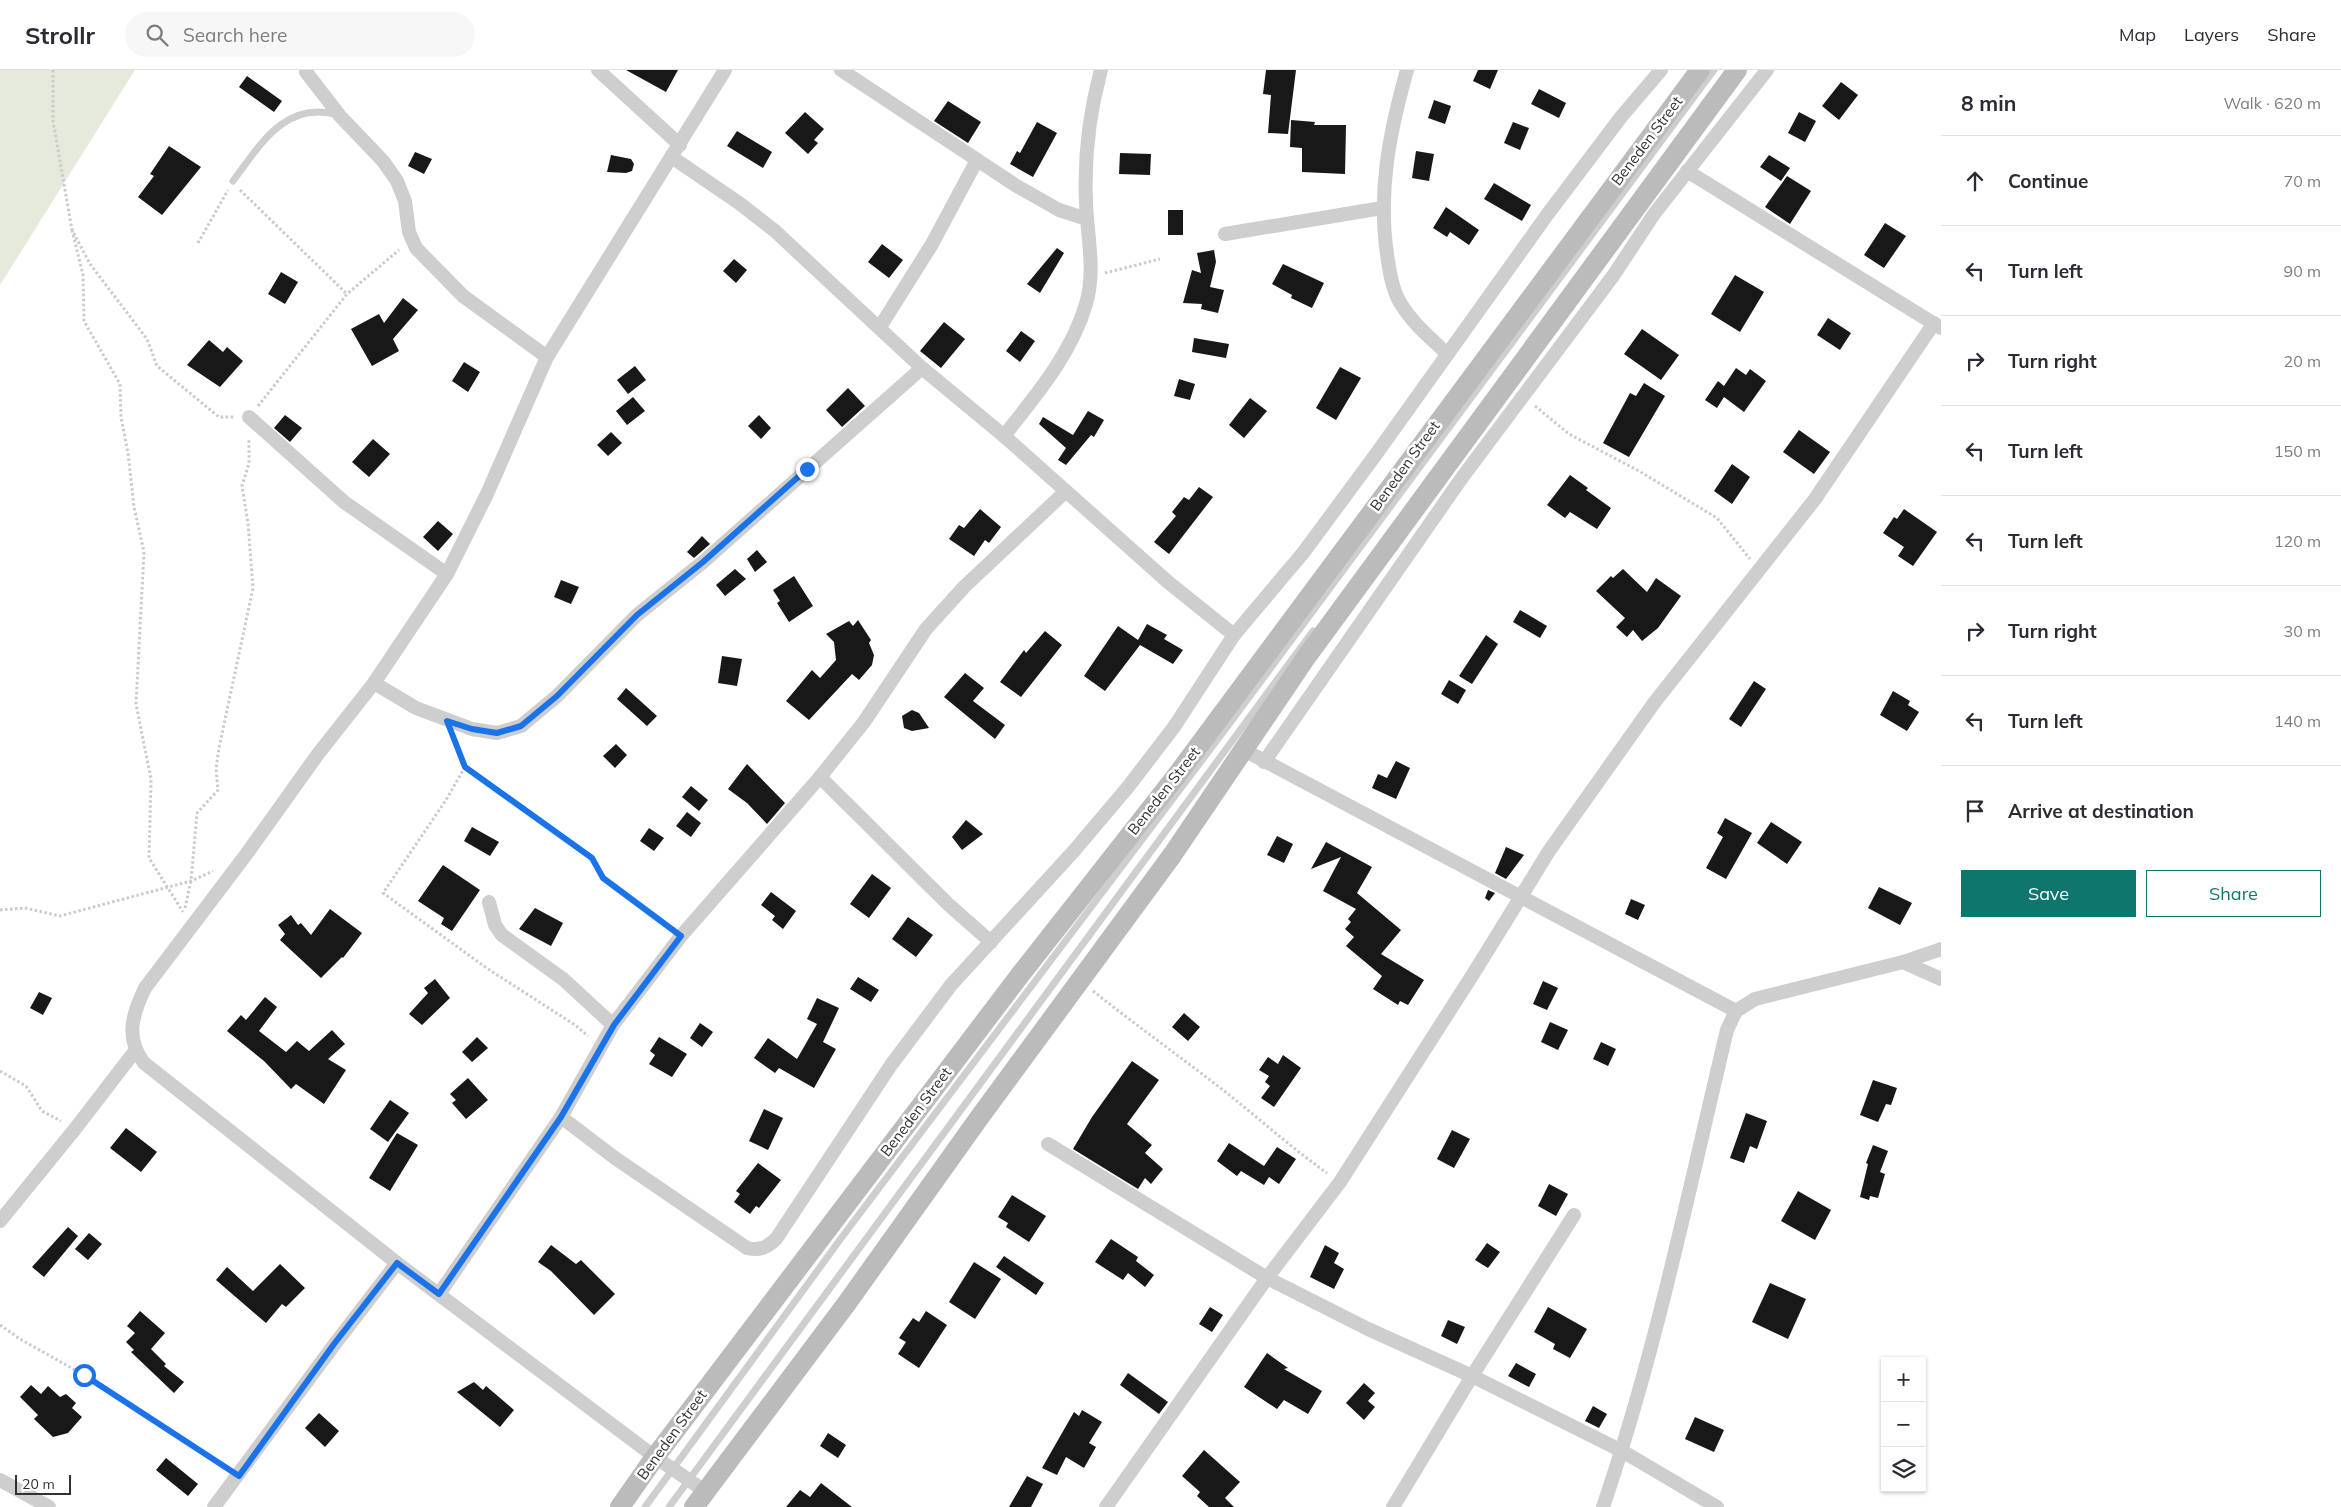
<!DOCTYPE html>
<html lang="en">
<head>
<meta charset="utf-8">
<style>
  body { margin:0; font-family:Mulish,sans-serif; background:#f7f7f7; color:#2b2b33 }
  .controls { position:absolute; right:15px; bottom:15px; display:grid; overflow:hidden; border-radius:0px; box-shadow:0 1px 4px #0004 }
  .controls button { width:45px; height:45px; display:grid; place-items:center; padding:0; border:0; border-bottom:1px solid #e1e1e2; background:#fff; color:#2b2b33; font:25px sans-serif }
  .scale { position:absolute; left:15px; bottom:12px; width:56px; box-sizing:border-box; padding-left:5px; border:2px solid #313131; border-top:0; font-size:14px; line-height:18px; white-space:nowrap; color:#313131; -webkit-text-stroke:4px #fff; paint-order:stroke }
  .stop { position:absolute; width:15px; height:15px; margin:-11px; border:4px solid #1a73e8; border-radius:50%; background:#fff }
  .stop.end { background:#1a73e8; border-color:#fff; box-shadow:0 1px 5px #0008 }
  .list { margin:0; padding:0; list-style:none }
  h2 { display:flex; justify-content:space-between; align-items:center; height:65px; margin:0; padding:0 20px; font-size:21px }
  h2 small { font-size:16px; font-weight:400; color:#7c7c81 }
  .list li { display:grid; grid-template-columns:32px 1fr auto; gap:15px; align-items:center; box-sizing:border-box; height:90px; padding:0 20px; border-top:1px solid #e1e1e2 }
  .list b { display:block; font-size:19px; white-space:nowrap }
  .list em { font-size:16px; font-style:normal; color:#7c7c81 }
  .actions { display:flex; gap:10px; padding:15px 20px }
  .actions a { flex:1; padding:11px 0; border:1px solid #0f766e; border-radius:0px; text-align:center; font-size:18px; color:#0f766e }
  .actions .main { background:#0f766e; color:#fff }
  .icon { flex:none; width:28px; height:28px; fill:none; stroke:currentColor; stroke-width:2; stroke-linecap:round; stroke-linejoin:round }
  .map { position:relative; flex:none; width:1941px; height:1437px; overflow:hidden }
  header { display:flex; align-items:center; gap:30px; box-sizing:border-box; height:70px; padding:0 25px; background:#fff; border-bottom:1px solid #e1e1e2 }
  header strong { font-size:24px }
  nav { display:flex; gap:28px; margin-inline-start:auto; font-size:18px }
  .search { width:350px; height:45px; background:#f7f7f7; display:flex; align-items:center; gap:12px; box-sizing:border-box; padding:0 18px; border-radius:28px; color:#7c7c81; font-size:19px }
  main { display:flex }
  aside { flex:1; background:#fff }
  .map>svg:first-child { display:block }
</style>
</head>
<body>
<header>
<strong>Strollr</strong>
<div class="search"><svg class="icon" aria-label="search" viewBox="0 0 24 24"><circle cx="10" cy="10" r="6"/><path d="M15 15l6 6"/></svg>Search here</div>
<nav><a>Map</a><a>Layers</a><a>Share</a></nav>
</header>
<main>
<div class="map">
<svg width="1941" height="1437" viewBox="0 0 1941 1437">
  <rect width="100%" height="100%" fill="#fff"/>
  <polygon fill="#e6eadd" points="0,0 135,0 0,215"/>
  <g fill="#181818">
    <polygon points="626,0 678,0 666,22"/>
    <polygon points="1266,0 1296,0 1288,64 1268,63 1271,25 1263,24"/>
    <polygon points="1478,0 1498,0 1490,19 1473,11"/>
    <polygon points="247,6 282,31 274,42 239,17"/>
    <polygon points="1841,12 1858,25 1839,50 1822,36"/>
    <polygon points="1539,19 1566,33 1559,48 1531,34"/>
    <polygon points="1434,30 1451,36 1445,54 1428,48"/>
    <polygon points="948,31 981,52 968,73 934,51"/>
    <polygon points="805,42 824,59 814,70 818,73 808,84 785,63"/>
    <polygon points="1799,42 1816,51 1805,72 1788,63"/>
    <polygon points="1291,50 1315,52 1314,55 1346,55 1345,104 1302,102 1302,78 1290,77"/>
    <polygon points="1037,52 1057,63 1033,107 1010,94 1017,81 1020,83"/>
    <polygon points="1513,52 1529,58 1520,80 1504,73"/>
    <polygon points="737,61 772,82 763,98 727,76"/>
    <polygon points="169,76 201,97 162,145 138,127 154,106 150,104"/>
    <polygon points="1416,81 1434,84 1429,111 1412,108"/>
    <polygon points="415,82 432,89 424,104 408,96"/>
    <polygon points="1120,83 1151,84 1150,105 1119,104"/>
    <polygon points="611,85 631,89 634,94 632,101 626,103 607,102"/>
    <polygon points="1769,85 1790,98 1781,111 1760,97"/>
    <polygon points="1787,106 1811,121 1790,154 1765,137"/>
    <polygon points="1494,113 1531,135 1522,151 1484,129"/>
    <polygon points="1446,137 1479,160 1469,175 1450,162 1447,167 1433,158"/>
    <rect x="1168" y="140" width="15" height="25"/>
    <polygon points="1885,153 1906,166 1884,198 1864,185"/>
    <polygon points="882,174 903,190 889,208 868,192"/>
    <polygon points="1057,178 1064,183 1040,223 1027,214"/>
    <polygon points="1214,180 1216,192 1210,217 1224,220 1218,243 1201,239 1202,234 1183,233 1192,200 1201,203 1197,183"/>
    <polygon points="734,189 747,200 736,213 723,201"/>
    <polygon points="1283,194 1324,213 1312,238 1291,228 1292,225 1272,214"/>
    <polygon points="281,202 298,212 285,234 268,224"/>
    <polygon points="1735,205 1764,222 1740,262 1711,244"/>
    <polygon points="403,228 418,240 393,269 399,281 372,296 351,259 379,244 384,253"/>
    <polygon points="1828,248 1851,263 1840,280 1817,265"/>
    <polygon points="944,252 965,269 941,298 920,281"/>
    <polygon points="1642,259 1679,285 1661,310 1624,284"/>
    <polygon points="1021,261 1035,271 1020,292 1006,281"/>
    <polygon points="1194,268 1229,274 1226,288 1192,282"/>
    <polygon points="209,270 223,282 227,277 243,291 220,317 187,295"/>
    <polygon points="464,292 480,302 468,322 452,311"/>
    <polygon points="635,296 646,310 628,324 617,310"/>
    <polygon points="1340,297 1361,308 1336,350 1316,338"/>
    <polygon points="1736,298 1746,305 1750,299 1766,311 1744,342 1724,327 1717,338 1705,330 1718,311 1724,316"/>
    <polygon points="1179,309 1195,314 1190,330 1174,326"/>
    <polygon points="1644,313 1665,326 1629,387 1603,373 1630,323 1636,326"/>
    <polygon points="848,318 865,336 842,357 826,340"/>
    <polygon points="633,327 645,341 627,355 616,341"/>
    <polygon points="1250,328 1267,341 1244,368 1229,355"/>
    <polygon points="1088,341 1104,350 1094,367 1091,365 1066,395 1058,390 1066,378 1039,354 1043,347 1073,365"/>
    <polygon points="285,345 302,358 290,372 274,358"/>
    <polygon points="759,345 771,358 761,369 748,356"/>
    <polygon points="1799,360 1830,382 1814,404 1783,382"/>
    <polygon points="611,362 622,373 608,386 597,375"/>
    <polygon points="373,369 390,384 369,407 352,392"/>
    <polygon points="1732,394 1750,407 1732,434 1714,421"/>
    <polygon points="1570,405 1588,418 1586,420 1611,438 1597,459 1570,442 1565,448 1547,435"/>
    <polygon points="1199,417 1213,427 1169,484 1154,472 1176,446 1172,442 1184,427 1189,430"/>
    <polygon points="980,439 1001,457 989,473 985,470 974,486 949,469 959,455 964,458"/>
    <polygon points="1904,439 1937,462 1913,496 1898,486 1904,477 1883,463 1894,447 1897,449"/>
    <polygon points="438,451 453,464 438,481 423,467"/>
    <polygon points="702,466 710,474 694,488 687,482"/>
    <polygon points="757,480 767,492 755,502 747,489"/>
    <polygon points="735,499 746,509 725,526 716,515"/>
    <polygon points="1623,499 1647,522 1656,508 1681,526 1658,558 1642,571 1633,560 1627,567 1616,557 1625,548 1596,521 1611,506 1613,508"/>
    <polygon points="794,506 813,536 789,552 777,533 780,531 773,520"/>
    <polygon points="561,510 579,517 571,534 554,527"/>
    <polygon points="1520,540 1547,556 1540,568 1513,552"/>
    <polygon points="858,550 871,570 869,573 874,585 872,595 859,610 852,604 809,650 786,631 812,600 820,608 836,590 834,572 826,564 849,551 853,556"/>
    <polygon points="1147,554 1167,565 1164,569 1183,580 1173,594 1140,575 1105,621 1084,606 1118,556 1138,570"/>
    <polygon points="1045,561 1062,575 1021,627 1000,612 1024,580 1026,583"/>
    <polygon points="1486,565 1498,574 1472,614 1459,606"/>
    <polygon points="722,586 742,589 737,616 718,613"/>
    <polygon points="965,603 984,618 973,631 1005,655 995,669 944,627"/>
    <polygon points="1449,610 1466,620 1458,634 1441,624"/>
    <polygon points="1754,611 1766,619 1741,657 1729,649"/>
    <polygon points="626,618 657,646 647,656 617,629"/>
    <polygon points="1893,621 1910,631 1908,635 1919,642 1907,661 1880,645"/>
    <polygon points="912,640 919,643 929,658 912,661 904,658 902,646"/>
    <polygon points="616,674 627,685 615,698 603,686"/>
    <polygon points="1396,691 1410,698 1396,729 1372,718 1378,704 1387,708"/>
    <polygon points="747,694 785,733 767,754 747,733 728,719"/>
    <polygon points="691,716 708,730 699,741 682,727"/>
    <polygon points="687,742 701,753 691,767 676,756"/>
    <polygon points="1725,748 1752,763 1726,809 1706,798 1723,767 1717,763"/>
    <polygon points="966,750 983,764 962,780 952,767"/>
    <polygon points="1771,752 1802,772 1787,794 1757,773"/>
    <polygon points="472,757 499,772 490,786 464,771"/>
    <polygon points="649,758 664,768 654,781 640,771"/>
    <polygon points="1277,766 1293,774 1284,793 1267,785"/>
    <polygon points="1326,772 1372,797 1357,823 1401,860 1381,884 1424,910 1408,935 1400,931 1398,935 1373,919 1382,906 1346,876 1354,867 1345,859 1351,852 1348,849 1356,839 1323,821 1341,787 1311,799"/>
    <polygon points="1506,777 1524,785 1506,809 1495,803"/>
    <polygon points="443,795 480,820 452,861 441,854 444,848 418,831"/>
    <polygon points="872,804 891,818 869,848 850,834"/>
    <polygon points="1879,817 1912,833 1900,855 1868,838"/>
    <polygon points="1488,820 1495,823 1489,831 1485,828"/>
    <polygon points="771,822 796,841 783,859 772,850 775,846 761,835"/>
    <polygon points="1631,829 1645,835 1638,850 1625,844"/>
    <polygon points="535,838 563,853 551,876 519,859"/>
    <polygon points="330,839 362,863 343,888 342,887 321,908 280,870 285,864 278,855 291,845 298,855 301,853 311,865"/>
    <polygon points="908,847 933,865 916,887 892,869"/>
    <polygon points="858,907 879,920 871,932 850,919"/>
    <polygon points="435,909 450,928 422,955 409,944 428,923 424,918"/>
    <polygon points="1543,911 1558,918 1547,940 1533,934"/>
    <polygon points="39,922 52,928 43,945 30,938"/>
    <polygon points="265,927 277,937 259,961 286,982 297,971 309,981 332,960 345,974 328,989 346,1000 324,1034 296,1014 291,1019 264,991 227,961 241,945 246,950"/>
    <polygon points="817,928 839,938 823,972 836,979 814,1018 779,998 775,1003 754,988 768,968 797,989 817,954 807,949"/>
    <polygon points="1184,943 1200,957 1188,971 1172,957"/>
    <polygon points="1550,952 1568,960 1558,980 1541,972"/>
    <polygon points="700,953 713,962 702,977 690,968"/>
    <polygon points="477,967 488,978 472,992 462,982"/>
    <polygon points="659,967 687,984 672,1007 649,994 655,985 650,981"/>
    <polygon points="1601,972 1616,979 1608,996 1593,989"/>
    <polygon points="1283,985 1301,998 1274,1037 1261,1028 1270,1016 1265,1012 1269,1006 1259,1000 1268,987 1278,994"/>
    <polygon points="1132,991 1159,1010 1127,1054 1152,1075 1145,1083 1163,1099 1151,1114 1145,1108 1138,1119 1073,1079 1092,1047"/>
    <polygon points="468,1008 488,1030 466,1049 452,1033 456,1030 450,1024"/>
    <polygon points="1873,1010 1897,1018 1891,1035 1886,1034 1878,1052 1860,1045"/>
    <polygon points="390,1030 409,1043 388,1072 370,1059"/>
    <polygon points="764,1039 783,1048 768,1080 749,1071"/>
    <polygon points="1746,1043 1767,1051 1757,1079 1750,1076 1744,1093 1730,1088"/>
    <polygon points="126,1058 157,1082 141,1102 110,1078"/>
    <polygon points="1452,1060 1470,1069 1454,1098 1437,1089"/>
    <polygon points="397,1063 418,1075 390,1121 369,1108"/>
    <polygon points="1229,1073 1264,1096 1277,1077 1296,1089 1279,1114 1269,1107 1264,1115 1241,1101 1237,1106 1217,1091"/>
    <polygon points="1873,1075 1888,1081 1880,1102 1885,1104 1878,1128 1870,1126 1869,1130 1860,1127 1868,1094 1866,1093"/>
    <polygon points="758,1093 781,1110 759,1138 756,1136 750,1144 734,1132 740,1124 736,1121"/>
    <polygon points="1549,1114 1568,1124 1556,1146 1538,1136"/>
    <polygon points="1798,1121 1831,1140 1815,1170 1781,1151"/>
    <polygon points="1012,1125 1046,1146 1029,1172 1006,1157 1008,1153 998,1147"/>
    <polygon points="68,1157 78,1166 44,1207 32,1197"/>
    <polygon points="89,1163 102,1174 88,1190 75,1179"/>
    <polygon points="1111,1169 1138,1187 1136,1191 1154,1205 1145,1217 1128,1203 1123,1210 1095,1192"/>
    <polygon points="1487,1173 1500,1182 1488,1198 1475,1190"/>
    <polygon points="551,1175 576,1194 581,1190 615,1224 594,1245 551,1201 538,1192"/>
    <polygon points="1325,1175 1339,1183 1334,1193 1344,1199 1334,1219 1310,1207"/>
    <polygon points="1004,1186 1044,1213 1036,1225 996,1197"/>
    <polygon points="974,1192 1001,1209 975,1249 949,1232"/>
    <polygon points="280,1194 305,1218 286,1237 282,1234 266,1253 216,1210 227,1197 253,1221"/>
    <polygon points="1770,1213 1806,1229 1788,1269 1752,1252"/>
    <polygon points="1210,1237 1223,1245 1212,1262 1199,1254"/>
    <polygon points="1548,1237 1587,1259 1570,1288 1553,1279 1555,1274 1534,1262"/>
    <polygon points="140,1241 165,1263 151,1279 166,1294 164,1296 184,1312 174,1323 131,1282 134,1280 126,1272 135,1263 127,1256"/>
    <polygon points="926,1241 947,1255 919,1298 898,1284 906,1272 899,1268 913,1248 919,1252"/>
    <polygon points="1448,1250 1465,1257 1457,1274 1441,1266"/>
    <polygon points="1267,1283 1288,1298 1284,1299 1322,1321 1308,1344 1284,1330 1277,1339 1244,1317"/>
    <polygon points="1516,1293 1536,1304 1529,1317 1508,1306"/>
    <polygon points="1128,1303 1168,1332 1159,1344 1120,1315"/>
    <polygon points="474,1312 483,1320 486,1316 514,1340 500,1357 457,1322"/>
    <polygon points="1364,1313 1375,1323 1368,1331 1375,1337 1364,1350 1346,1333"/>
    <polygon points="31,1315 41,1324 48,1316 60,1327 66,1324 76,1333 72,1338 82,1347 68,1363 53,1367 34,1349 38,1345 20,1327"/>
    <polygon points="1593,1336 1607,1344 1599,1358 1585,1351"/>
    <polygon points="1082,1340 1102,1352 1089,1373 1096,1377 1084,1398 1066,1387 1057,1405 1042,1398 1074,1342 1079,1346"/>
    <polygon points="319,1343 339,1361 325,1377 305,1358"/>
    <polygon points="1695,1347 1724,1360 1714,1382 1685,1369"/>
    <polygon points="828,1363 846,1375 838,1388 820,1376"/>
    <polygon points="1204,1380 1240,1412 1225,1428 1234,1437 1209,1437 1197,1426 1200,1422 1182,1406"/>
    <polygon points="166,1388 198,1414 188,1426 156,1400"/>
    <polygon points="1027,1406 1043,1414 1031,1437 1009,1437"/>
    <polygon points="821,1413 852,1437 786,1437 800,1420 810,1427"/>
  </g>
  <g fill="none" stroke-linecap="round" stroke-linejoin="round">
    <g stroke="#cbcbcb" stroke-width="3" stroke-dasharray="2.5 2.5" stroke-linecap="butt">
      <polyline points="53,0 53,51 72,160 90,194 147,269 157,296 219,347 234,347"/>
      <polyline points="240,120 347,224"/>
      <polyline points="72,160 83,205 84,251 120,314 121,347 128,383 134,437 144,482 136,634 151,709 149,788 183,842"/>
      <polyline points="198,173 228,120"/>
      <polyline points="1105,203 1160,189"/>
      <polyline points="258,336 347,224 399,180"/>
      <polyline points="1535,336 1569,364 1639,401 1717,448 1750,489"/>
      <polyline points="455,670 465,697 592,788 603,808 668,856"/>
      <polyline points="465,697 446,730 383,823 488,899 575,955 588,966"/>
      <polyline points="185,838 191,811 197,743 218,720 216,699 219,678 253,518 248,453 242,416 249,393 249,369"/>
      <polyline points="0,840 25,838 60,846 191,811 213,801"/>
      <path d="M1093,921C1132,952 1171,980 1210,1010C1250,1040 1286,1074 1327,1103"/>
      <polyline points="0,1001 26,1016 42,1041 61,1051"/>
      <polyline points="0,1255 20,1269 84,1305 226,1397"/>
    </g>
    <g stroke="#cecece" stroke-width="7">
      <path d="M233,111C260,75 285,30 338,45"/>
      <polyline points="645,1437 842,1167 1224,661 1714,0"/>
      <polyline points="669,1437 1313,561"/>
    </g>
    <g stroke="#cecece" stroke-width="14">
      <polyline points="307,0 306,2 340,46 383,91 397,111 405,131 409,162 416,178 463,226 547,287"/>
      <polyline points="598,0 680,75"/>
      <polyline points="841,0 1015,115 1059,140 1087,149"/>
      <path d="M1407,0C1389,64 1377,124 1388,191C1390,205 1393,222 1401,234C1413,254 1431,268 1447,284"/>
      <polyline points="673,88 739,133 775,161 922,298 1004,366 1168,512 1234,565"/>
      <polyline points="1687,101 1941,258"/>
      <polyline points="1225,164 1382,138"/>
      <polyline points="880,257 932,174 977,90"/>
      <polyline points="249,347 344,432 447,504"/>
      <path d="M1004,366C1036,325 1071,285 1086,234C1096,200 1087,166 1086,132C1084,87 1089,44 1101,0"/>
      <polyline points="374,613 416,638 472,659 497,663 521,656 557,626 637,545 703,492 922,298"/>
      <polyline points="1244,680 1736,941"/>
      <polyline points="1264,692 1461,409 1613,206 1654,144 1767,0"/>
      <polyline points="820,707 949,835 991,872"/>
      <polyline points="489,832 495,855 502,865 563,909 613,955"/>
      <polyline points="1903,892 1941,909"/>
      <path d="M561,1047L615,1088L747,1178C759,1181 766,1178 776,1169L891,995L951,915L1073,782L1128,717L1174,657L1234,565L1303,483L1374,387L1547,145L1621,47L1661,0"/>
      <polyline points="1048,1074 1267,1208 1368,1259 1472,1306 1622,1381 1717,1437"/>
      <polyline points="0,1151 75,1059 135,981"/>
      <polyline points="439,1224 561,1047 613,955 681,866 820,707 864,652 926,559 964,517 1065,422"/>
      <polyline points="0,1410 49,1437"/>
      <path d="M705,1421L655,1387L397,1193L144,993C125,968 132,945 145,918L245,786L318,684L374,613L447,504L487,424L547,287L725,0"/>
      <polyline points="214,1437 334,1275 397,1193"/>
      <polyline points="1106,1437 1267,1208 1340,1112 1475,901 1549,781 1654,633 1815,429 1934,253"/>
      <polyline points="1393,1437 1472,1306 1574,1145"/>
      <path d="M1603,1437C1656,1282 1689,1119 1727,960L1736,941L1755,929L1903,892L1941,879"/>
    </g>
    <g stroke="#bbb" stroke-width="20">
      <polyline points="620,1437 655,1387 1020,905 1174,709 1700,0"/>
      <polyline points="694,1437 847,1233 979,1048 1173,784 1307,586 1737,0"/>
    </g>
  </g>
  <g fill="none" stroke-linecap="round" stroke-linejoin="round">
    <polyline stroke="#1a73e8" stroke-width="6" points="84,1305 239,1406 334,1274 397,1193 439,1224 561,1047 614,955 681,866 603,808 592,788 465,697 447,651 472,659 497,663 521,656 557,626 637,545 703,492 807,399"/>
  </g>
  <g text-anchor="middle" stroke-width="5" stroke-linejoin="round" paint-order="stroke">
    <g font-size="15" fill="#313131" stroke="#fff">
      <text transform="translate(1647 71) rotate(-53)" y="5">Beneden Street</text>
      <text transform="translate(1405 396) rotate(-54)" y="5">Beneden Street</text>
      <text transform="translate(1164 721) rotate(-52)" y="5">Beneden Street</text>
      <text transform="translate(916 1042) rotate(-53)" y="5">Beneden Street</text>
      <text transform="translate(672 1365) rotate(-54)" y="5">Beneden Street</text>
    </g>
  </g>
</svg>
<div class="controls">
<button>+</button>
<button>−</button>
<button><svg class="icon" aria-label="layers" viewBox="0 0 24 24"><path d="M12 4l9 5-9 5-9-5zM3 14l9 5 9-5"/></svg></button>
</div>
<div class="scale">20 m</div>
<div class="stop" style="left:84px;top:1305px"></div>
<div class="stop end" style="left:807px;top:399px"></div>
</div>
<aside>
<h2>8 min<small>Walk · 620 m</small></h2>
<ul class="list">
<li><svg class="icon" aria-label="ahead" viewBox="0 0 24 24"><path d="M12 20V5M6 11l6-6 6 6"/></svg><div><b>Continue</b></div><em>70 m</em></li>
<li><svg class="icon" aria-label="left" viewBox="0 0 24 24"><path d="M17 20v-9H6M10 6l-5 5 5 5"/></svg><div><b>Turn left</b></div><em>90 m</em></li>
<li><svg class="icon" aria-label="right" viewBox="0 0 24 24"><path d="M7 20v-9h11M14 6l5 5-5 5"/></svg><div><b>Turn right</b></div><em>20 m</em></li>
<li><svg class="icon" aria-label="left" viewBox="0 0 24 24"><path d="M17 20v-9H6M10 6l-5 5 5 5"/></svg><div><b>Turn left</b></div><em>150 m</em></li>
<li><svg class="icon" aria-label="left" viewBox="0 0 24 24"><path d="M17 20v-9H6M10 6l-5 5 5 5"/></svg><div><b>Turn left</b></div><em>120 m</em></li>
<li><svg class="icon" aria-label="right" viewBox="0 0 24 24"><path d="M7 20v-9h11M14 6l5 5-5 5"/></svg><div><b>Turn right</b></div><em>30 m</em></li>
<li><svg class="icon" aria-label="left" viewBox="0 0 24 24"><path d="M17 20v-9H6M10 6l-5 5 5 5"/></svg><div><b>Turn left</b></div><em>140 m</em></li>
<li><svg class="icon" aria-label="arrive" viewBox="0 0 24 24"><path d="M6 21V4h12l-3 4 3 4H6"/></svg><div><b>Arrive at destination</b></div></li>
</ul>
<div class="actions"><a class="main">Save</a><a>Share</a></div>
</aside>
</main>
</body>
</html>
